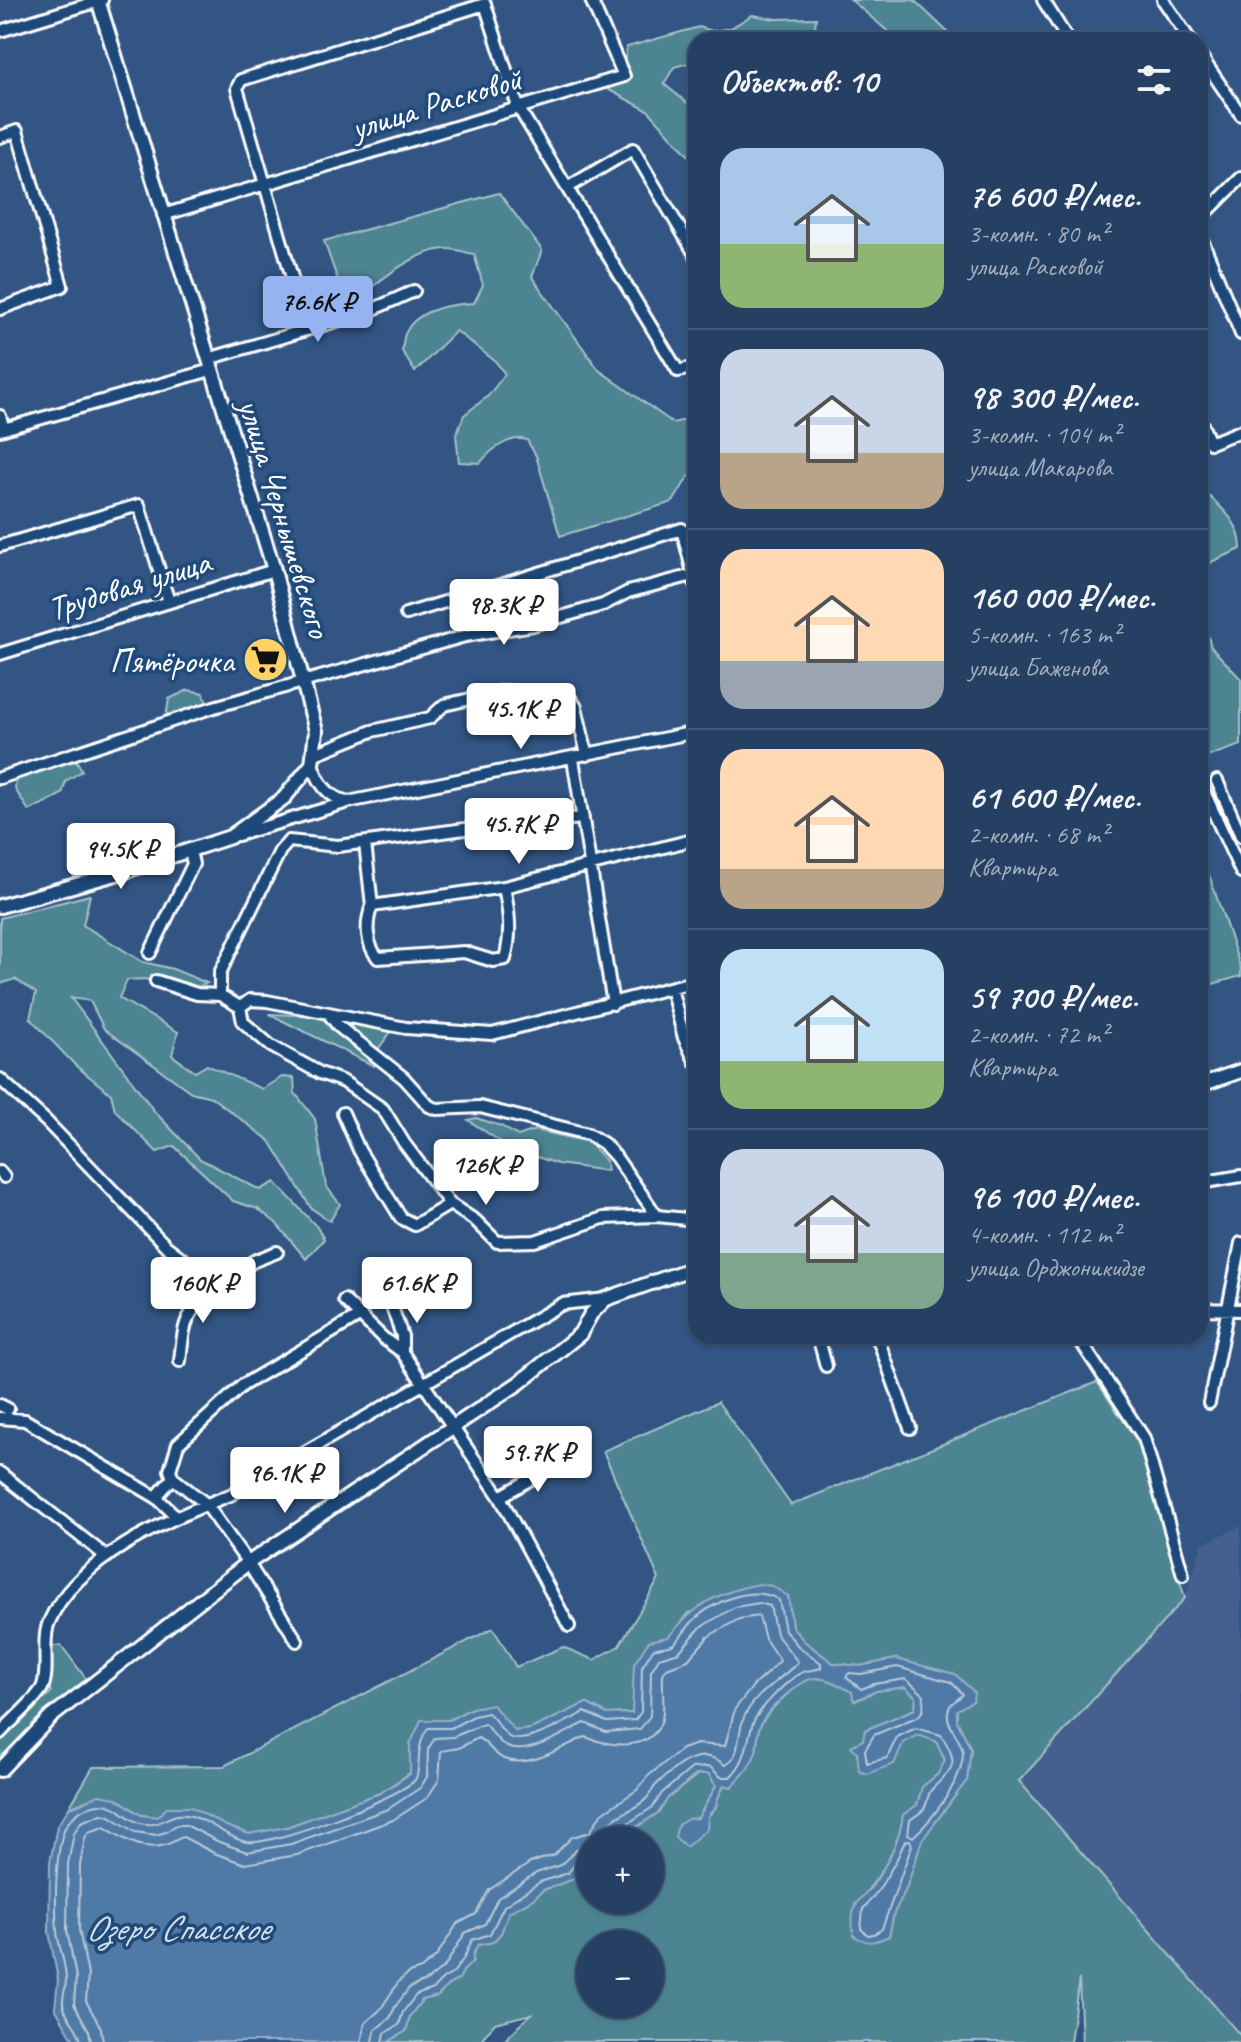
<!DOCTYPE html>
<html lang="ru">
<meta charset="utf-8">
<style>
body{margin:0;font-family:Caveat,sans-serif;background:#324b6c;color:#f1f3f6;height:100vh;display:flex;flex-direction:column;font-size:30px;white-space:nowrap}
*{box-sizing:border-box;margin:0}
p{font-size:26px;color:#a4afbe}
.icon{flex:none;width:44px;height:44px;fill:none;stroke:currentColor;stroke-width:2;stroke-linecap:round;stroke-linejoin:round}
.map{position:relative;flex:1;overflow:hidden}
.drawer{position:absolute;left:688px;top:32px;width:520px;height:1312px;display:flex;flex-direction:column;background:#264063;border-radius:24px;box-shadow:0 2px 6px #0004,0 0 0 2px #425978}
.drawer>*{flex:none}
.tools{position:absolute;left:576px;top:1826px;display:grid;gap:16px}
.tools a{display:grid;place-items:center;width:88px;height:88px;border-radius:50%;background:#264063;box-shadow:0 2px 6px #0004,0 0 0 2px #425978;font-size:40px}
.price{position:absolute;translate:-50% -68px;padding:0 18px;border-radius:8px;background:#fff;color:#222;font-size:26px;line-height:52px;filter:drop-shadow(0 2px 4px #0008)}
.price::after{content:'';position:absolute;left:50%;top:48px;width:24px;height:18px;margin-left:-12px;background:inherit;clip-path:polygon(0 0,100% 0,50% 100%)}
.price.on{background:#95b2f1;color:#111}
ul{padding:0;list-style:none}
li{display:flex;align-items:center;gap:24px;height:200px;padding:0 32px}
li+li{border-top:2px solid #425978}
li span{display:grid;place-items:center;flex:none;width:224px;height:160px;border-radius:24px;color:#555}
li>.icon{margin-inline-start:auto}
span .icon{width:96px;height:96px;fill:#fffc;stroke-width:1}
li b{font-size:34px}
h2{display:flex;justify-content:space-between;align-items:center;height:96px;padding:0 32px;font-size:34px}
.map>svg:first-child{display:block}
.built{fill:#45618e}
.green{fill:#4e8491;stroke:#a6c2c8;stroke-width:2;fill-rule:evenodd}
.water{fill:#507aa5;stroke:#96afc9;stroke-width:2}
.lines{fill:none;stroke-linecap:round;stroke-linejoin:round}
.shore{stroke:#b9cadb;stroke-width:2}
.stream{stroke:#96afc9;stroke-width:3}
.minor-casing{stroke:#fff;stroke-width:16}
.tertiary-casing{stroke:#fff;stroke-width:18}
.minor{stroke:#1f4a7a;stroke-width:10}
.tertiary{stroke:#1f4a7a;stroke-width:12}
.labels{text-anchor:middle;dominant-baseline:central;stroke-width:7;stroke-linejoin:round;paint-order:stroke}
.street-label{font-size:34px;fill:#fff;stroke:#1f4a7a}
.poi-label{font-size:34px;fill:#fff;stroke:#1f4a7a;text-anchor:end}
.water-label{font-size:36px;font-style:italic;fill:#d3dee8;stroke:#1f4a7a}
</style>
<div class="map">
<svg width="1241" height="2042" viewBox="0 0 1241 2042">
<rect width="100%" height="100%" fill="#325584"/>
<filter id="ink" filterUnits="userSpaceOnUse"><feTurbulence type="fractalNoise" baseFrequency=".0125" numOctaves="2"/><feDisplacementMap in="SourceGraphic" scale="16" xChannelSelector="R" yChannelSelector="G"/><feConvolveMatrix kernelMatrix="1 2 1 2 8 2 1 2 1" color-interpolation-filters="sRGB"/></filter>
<g filter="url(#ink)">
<path class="built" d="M1241,1526v510l-222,-256 166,-182 17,-54z"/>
<path class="green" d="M851,0h63l42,40h-58z
M752,15l24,4 40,-1 -1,10 -40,12h-79v21l-22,6 -10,17 32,26v54l-47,-53 -44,-23 23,-6 -4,-18 3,-17 72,-20 14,4 18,-3z
M499,193l43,57 -10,27 67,93 74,53 23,-6v58l-8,2 -15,25 -113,34 -24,-80 -9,-16c-18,-5 -36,10 -47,23l-21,-1 -3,-27 8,-20 24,-19 17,-22 -10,-13 -39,-30 -41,41 -13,-21c1,-5 1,-14 4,-19 11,-23 46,-28 68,-29l9,-18 -9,-31c-8,-1 -17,-5 -25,-5 -33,-1 -79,38 -101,60l-24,-68z
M1207,494c17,16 34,30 34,55l-30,13 -11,30v-97z
M1200,606l11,41 30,32v66l-32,11 -9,-21z
M188,690l15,3 5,11 -42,13 3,-18z
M77,761l5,10 -16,10 -4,13 -33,17 -14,-22 1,-10 41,-15z
M1200,848l41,121v7l-32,9 -6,14 -3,1z
M90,895l-7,30 60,37 30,7 34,14 -24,11 -38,-15 -18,1 -8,18 59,34 -6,23 23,17 12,-7 55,24 20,-12 12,1 1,15 20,26 11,67 14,18 -10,17 -19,-13 -41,-67 -59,-44 -20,-5 -87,-63 -14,-28 -19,-3 84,114 45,47 60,31 15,-8 42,45 7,12 -18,20 -30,-36 -18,-14 -25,-8 -59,-55 -17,6 -42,-42 -4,-16 -36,-29 -45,-47 6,-25 -21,-14 -15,5v-66z
M269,1014l55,2 11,13 3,-10 55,10 -14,19 -5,18z
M476,1118l25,8 17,10 17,-6 54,12 17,19 1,10 -49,-7 -48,-16 -42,-28z
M1097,1382l41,60 47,156 -166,183 222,255v6h-159l-3,-63 -9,63h-567l28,-28 -36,9 -16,19h-91l18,-11 4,-15 12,-16 16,-4 10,-11 11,-6 4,-8 10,-10v-7l5,-9 15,-3 8,-9 8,-21 24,-13 10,-9 31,-11 8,-13 8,-5v39h60v-60h-33l42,-28 9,-14 30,-24h11l7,12 -18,32 -20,7 30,-9 8,-9 1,-7 7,-15 7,2c11,-11 20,-21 25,-36 2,-8 1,-18 4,-25 7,-15 41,-49 57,-48 13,1 24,8 35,14l3,9 21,-10 29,-4 11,10 -1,12 -50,21 -1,10 -12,6 5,6 45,-9 16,-8 18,6 9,20 -7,13 -16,13 -5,18 -14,10c-4,35 -25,65 -48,90l34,31 5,-23 12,-24 16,-49 45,-60 4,-31 -14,-28v-12l16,-8 -50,-34 -27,-8 -36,7 -27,-3 -29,-22 -12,-15 -4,-30 -99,17 -56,73v27l-26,1 -21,-11 -55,26 -17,2 -42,-23 -23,12h-27l-12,25v28l-30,20 -93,34 -38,7 -23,-8 -85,-11 -25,-17 -47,10 24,-41 131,-1 269,-138 23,39 47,-20 31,13 25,-14 40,-67 -56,-128 115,-49 73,103zM590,1944h60v60h-60z
M61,1645l26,35 -36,30 -51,53v-21l51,-50 -4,-10 2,-35z"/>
<path class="water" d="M759,1584l13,2 16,10 4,30 12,15 29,22 27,3 36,-7 59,15 19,18 -1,9 -16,9v11l14,28 -4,31 -45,60 -16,49 -12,24 -5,23c-15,7 -21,8 -35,0 -2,-10 -3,-22 2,-31 4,-8 12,-13 17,-20 14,-21 27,-44 30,-70l14,-10 5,-18 16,-13 7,-14 -9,-19 -18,-6 -15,8 -9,21 -27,10 -8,-3 -2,-19 -6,-6 12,-6 2,-10 50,-21 1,-12 -11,-10 -29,4 -22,10 -2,-9c-11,-6 -22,-13 -35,-14 -16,-1 -51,33 -57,48 -3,7 -2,17 -4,25 -5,16 -14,25 -25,36l-7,-2 -7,15 -1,7 -8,9 -1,13 -21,18 -11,-10 3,-12 10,-6 10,-1 18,-32 -7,-12h-12l-29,24 -9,14 -42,28h-27v21l-8,5 -8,13 -31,11 -10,9 -24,13 -8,21 -8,9 -15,3 -5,9v7l-10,10 -4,8 -11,6 -10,11 -16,4 -12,16 -4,15 -18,11h-313l-20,-34 3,-28 -9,-48 1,-70 7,-36 12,-18 30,-13 17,3 25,17 16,2 11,-10h23l35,19 23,8 38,-7 93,-34 30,-19v-29l11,-25h28l23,-12 20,-4 23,27 16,-2 55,-26 21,11 25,-1 2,-49 15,-23 19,-4c29,-33 47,-44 91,-53z"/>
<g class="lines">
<path class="shore" d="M897,1667l54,15 12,12c-3,5 -10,7 -13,12 -9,17 12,31 13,47 0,27 -31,67 -50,84l-5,-3 2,-14c5,-4 12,-7 15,-13 3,-6 2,-12 7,-18 21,-21 29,-25 9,-54l-25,-7 -19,9 -10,21 -20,5 -2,-13 9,-15 45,-19 4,-6 1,-15 -18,-16 -32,5 -13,5 -15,-12 3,-4 12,1z
M910,1840l2,5 -30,84 -8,5 -6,1 -7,-6 2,-20 15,-18 18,-30 9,-20z
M81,2042c-1,-14 -16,-24 -18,-38 -1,-7 3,-16 3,-24 0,-16 -7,-32 -9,-48 -2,-27 -2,-77 7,-102 6,-14 24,-27 38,-26 16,0 24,15 38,19 21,6 26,-10 45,-8 21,2 40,22 61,27 24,5 152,-44 169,-62 7,-9 -1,-34 13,-52h23l23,-12 14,-3c8,6 13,18 21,24 16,10 61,-18 76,-25l22,10 28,-2 6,-8 1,-45 11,-18c6,-2 14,-2 19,-4 8,-5 14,-17 21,-24 20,-20 60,-37 86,-21l6,30 13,16 23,17v5c-5,2 -12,2 -18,4 -14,6 -47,39 -51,54 -6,20 -6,36 -22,51h-9l-11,-10 -18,1 -30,25 -9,14 -37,24 -3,9
M91,2042l-2,-11 -15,-27 2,-27 -9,-47 1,-66 6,-31 7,-11 21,-8 8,2 25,16 21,3 10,-3 10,-7h10l33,17 28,10 44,-8 97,-35 32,-21 7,-11 1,-28 7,-11 18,-1 31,-13c8,6 13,18 23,23 21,10 58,-15 78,-24l21,9 34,-3 10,-13 1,-45 8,-13 20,-6 22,-25 34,-20 24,-4 11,3 6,28 22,28c-17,18 -46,33 -55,58 -6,15 -2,37 -18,45 -25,-21 -49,1 -68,19 -5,5 -7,11 -11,15 -15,15 -42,16 -43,41
M103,2042l-2,-14 -15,-27 2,-26 -9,-46 1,-64 5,-27 4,-6 15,-5c19,11 38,25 61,18 7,-2 12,-6 18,-8l31,16 31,11 52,-9 96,-35 34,-22 12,-18 2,-29 18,-3 19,-10c10,5 15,16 26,21 27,10 57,-12 81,-22 24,9 68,16 77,-18 3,-14 0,-30 1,-45l4,-6 21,-8 21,-24 30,-17 20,-3 6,23 15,22 -27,25 -18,23 -10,37 -28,-2 -15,5 -34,27 -11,14 -36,24 -11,18 -18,5 -18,18 -24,8 -41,27 -13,24 -19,10 -21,33 -15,12 -12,4 -10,8 -19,29 -15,13 -4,19
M373,2042l2,-12 15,-12 5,-11 14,-19 19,-8 17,-14 20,-33 20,-9 13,-26 38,-25 25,-8 17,-17 12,-3
M383,2042l2,-9 14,-8 4,-13 13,-17 17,-6 10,-10 10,-6 11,-15 8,-18 18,-6 14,-28 36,-24 28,-9 10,-13 12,-5"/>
<path class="stream" d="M1223,1304l4,-16"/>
<defs>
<path id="minor" d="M1043,0l25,40
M1163,0l27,40
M0,31l102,-31
M1200,55l41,60
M0,137l17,-6 45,155 -62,23
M567,188l66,-39 63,107
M163,215l461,-139 -33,-76
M1200,219l41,-41
M1200,235l41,99
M300,305l-63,-217 4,-8 244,-76 33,103 160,264 18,-4
M208,359l159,-47 47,-21
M0,416l4,13
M1200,420l10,23 31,-12
M0,430l211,-60
M0,546l139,-41 30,97
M406,614l276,-85 14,56
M0,654l274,-84
M315,754l57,-23 58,-13 14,-13 61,-14 65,7 6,9 11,48
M573,759l40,245
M312,764c7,19 15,33 36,38
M0,778l214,-71 251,-71 68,-11 70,-20 25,-13 65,-17
M1217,781l24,55
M1200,783l41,89
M238,835l110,-33 348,-70
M289,841l-9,10 -60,122v22l20,12 3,15 28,24 49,27 24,9 39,27 21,34 46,61 26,17 21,21 38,-1 68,-23 54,-2 39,4
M289,841l49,5 142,-19 103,-9
M365,843l7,63 132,-19 192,-48
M372,906c-7,17 -6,39 6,52l86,-6 29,9 12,-2c7,-25 4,-48 -1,-72
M150,953l43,-89 -3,-13
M156,981l41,13 23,1
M671,988l13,50 12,25
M240,1007l10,-7 17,1 139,27 86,6 204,-53
M328,1013l10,13 66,52 25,28 8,3 43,-2 108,27 15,9 12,13 42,60
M0,1079l46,42 120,125 51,39 37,-24 23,-9
M343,1113l16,37 42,68 14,7 35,-21
M0,1172l4,5
M1200,1183l41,-7
M344,1300l39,38 19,14 98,145 69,129
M392,1307l10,29v16
M1200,1309l41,1
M818,1336l8,30
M877,1336l33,92
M1077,1336l67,102 39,137
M180,1361c5,-46 5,-44 37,-76
M1209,1403l32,-160
M0,1405l8,4
M0,1418l25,2 131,77 21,20
M0,1473l107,84
M173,1478l33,26 42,59 49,78
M156,1497l17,-19 -3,-8 8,-26 65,-59 118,-70
M500,1497l60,-35
M0,1733c11,-12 34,-31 42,-45 8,-16 -1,-48 7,-66 27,-64 120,-103 181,-127l332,-191 44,-5"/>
<path id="tertiary" d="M0,906l123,-34 107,-35 54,-39 28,-34 4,-33 -42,-161 -176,-570
M1200,1085l41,-14
M0,1770l51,-53 197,-154 271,-180 61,-49 11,-20 15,-15 90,-32"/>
</defs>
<use href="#minor" class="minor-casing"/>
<use href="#tertiary" class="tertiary-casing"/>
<use href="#minor" class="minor"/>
<use href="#tertiary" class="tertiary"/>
</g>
</g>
<defs>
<symbol id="supermarket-disc" viewBox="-11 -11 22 22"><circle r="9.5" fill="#ffd166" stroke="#1f4a7a"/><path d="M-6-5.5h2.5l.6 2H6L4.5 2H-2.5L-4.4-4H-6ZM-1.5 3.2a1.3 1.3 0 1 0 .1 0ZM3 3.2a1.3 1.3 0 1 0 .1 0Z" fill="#111"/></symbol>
</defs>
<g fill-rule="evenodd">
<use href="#supermarket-disc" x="240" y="634" width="51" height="51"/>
</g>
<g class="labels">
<g class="street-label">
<text transform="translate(436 103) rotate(-17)">улица Расковой</text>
<text transform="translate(285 518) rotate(73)">улица Чернышевского</text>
<text transform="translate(129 585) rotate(-17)">Трудовая улица</text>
</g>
<g class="poi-label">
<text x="234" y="660">Пятёрочка</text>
</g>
<g class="water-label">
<text x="177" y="1928">Озеро Спасское</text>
</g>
</g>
</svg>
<div class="tools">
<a>+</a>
<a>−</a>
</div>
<b class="price on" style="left:318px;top:344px">76.6K ₽</b>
<b class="price" style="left:504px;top:647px">98.3K ₽</b>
<b class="price" style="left:521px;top:751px">45.1K ₽</b>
<b class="price" style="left:519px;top:866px">45.7K ₽</b>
<b class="price" style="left:121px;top:891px">94.5K ₽</b>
<b class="price" style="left:486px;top:1207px">126K ₽</b>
<b class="price" style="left:203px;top:1325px">160K ₽</b>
<b class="price" style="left:417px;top:1325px">61.6K ₽</b>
<b class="price" style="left:538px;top:1494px">59.7K ₽</b>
<b class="price" style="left:285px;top:1515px">96.1K ₽</b>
<section class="drawer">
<h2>Объектов: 10<svg class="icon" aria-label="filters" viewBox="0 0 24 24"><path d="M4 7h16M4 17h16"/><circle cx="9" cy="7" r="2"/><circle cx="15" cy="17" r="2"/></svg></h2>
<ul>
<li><span style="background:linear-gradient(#a9c7e8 60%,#8fb573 0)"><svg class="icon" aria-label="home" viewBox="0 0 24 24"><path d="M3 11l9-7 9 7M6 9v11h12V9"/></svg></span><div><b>76 600 ₽/мес.</b><p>3-комн. · 80 m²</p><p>улица Расковой</p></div></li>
<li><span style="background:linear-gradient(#c9d6e8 65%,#b9a48a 0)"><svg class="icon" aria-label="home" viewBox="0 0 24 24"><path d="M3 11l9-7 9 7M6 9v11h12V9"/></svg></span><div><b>98 300 ₽/мес.</b><p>3-комн. · 104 m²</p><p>улица Макарова</p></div></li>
<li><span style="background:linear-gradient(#ffd9b3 70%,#9aa5b1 0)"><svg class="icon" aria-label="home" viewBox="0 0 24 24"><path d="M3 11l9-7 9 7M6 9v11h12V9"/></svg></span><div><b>160 000 ₽/мес.</b><p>5-комн. · 163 m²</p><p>улица Баженова</p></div></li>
<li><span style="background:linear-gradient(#ffd9b3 75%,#b9a48a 0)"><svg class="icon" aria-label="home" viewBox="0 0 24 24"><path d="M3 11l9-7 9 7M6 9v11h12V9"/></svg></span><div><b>61 600 ₽/мес.</b><p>2-комн. · 68 m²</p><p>Квартира</p></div></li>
<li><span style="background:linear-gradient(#bfe0f5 70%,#8fb573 0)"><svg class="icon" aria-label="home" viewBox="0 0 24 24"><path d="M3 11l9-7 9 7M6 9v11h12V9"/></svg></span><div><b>59 700 ₽/мес.</b><p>2-комн. · 72 m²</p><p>Квартира</p></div></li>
<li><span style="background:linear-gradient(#c9d6e8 65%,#7fa58c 0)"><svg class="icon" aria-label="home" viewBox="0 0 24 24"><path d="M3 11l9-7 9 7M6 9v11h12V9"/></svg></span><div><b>96 100 ₽/мес.</b><p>4-комн. · 112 m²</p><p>улица Орджоникидзе</p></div></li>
</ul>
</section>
</div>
